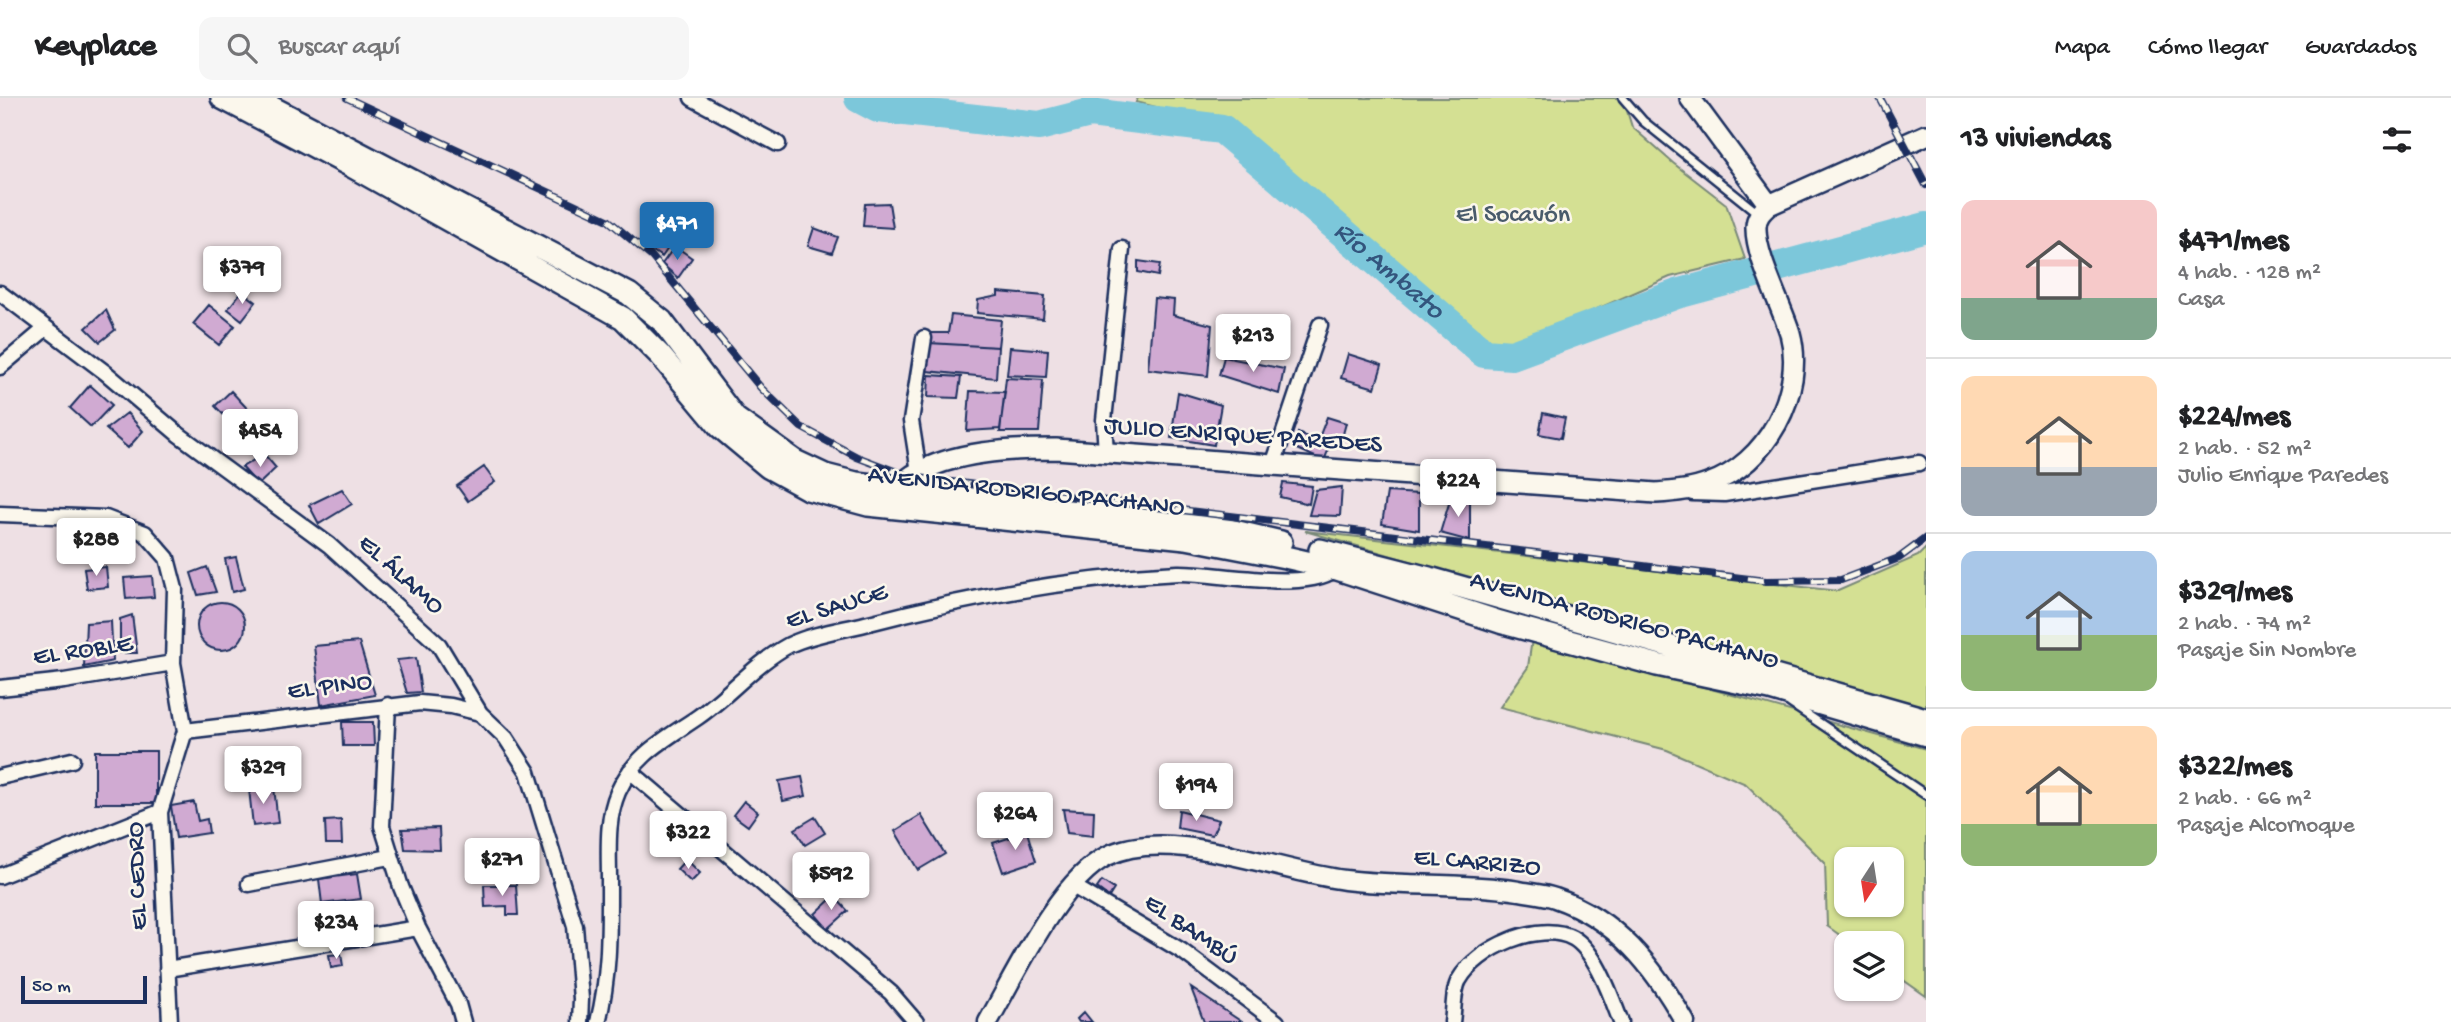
<!DOCTYPE html>
<html lang="es">
<meta charset="utf-8">
<style>
body{margin:0;font-family:"Gochi Hand",sans-serif;background:#f6f6f6;color:#202124;height:100vh;display:flex;flex-direction:column;font-size:26px;white-space:nowrap}
*{box-sizing:border-box;margin:0}
p{font-size:23px;color:#757577}
.icon{flex:none;width:38px;height:38px;fill:none;stroke:currentColor;stroke-width:2;stroke-linecap:round;stroke-linejoin:round}
.map{position:relative;flex:1;overflow:hidden}
.sheet{display:flex;flex-direction:column;background:#fff;width:525px}
.sheet>*{flex:none}
.needle{width:46px;rotate:192deg}
.controls{position:absolute;left:1834px;top:749px;display:grid;gap:14px}
.controls a{display:grid;place-items:center;width:70px;height:70px;border-radius:14px;background:#fff;box-shadow:0 2px 5px #0004;font-size:35px}
.scale{position:absolute;left:21px;bottom:18px;width:126px;box-sizing:border-box;padding-left:7px;border:4px solid #1b2f5e;border-top:0;font-size:19px;line-height:24px;white-space:nowrap;color:#1b2f5e;-webkit-text-stroke:5px #fbf7ec;paint-order:stroke}
.price{position:absolute;translate:-50% -60px;padding:0 16px;border-radius:7px;background:#fff;color:#222;font-size:23px;line-height:46px;filter:drop-shadow(0 2px 4px #0008)}
.price::after{content:'';position:absolute;left:50%;top:42px;width:21px;height:16px;margin-left:-10px;background:inherit;clip-path:polygon(0 0,100% 0,50% 100%)}
.price.on{background:#1f6fb2;color:#fff}
ul{padding:0;list-style:none}
li{display:flex;align-items:center;gap:21px;height:175px;padding:0 35px}
li+li{border-top:2px solid #e0e0e0}
li span{display:grid;place-items:center;flex:none;width:196px;height:140px;border-radius:14px;color:#555}
li>.icon{margin-inline-start:auto}
span .icon{width:84px;height:84px;fill:#fffc;stroke-width:1}
li b{font-size:30px}
h2{display:flex;justify-content:space-between;align-items:center;height:84px;padding:0 35px;font-size:30px}
header{display:flex;align-items:center;gap:42px;box-sizing:border-box;height:98px;padding:0 35px;background:#fff;border-bottom:2px solid #e0e0e0}
header strong{font-size:33px}
nav{display:flex;gap:38px;margin-inline-start:auto;font-size:24px}
.search{width:490px;height:63px;background:#f6f6f6;display:flex;align-items:center;gap:18px;box-sizing:border-box;padding:0 24px;border-radius:14px;color:#757577;font-size:26px}
main{display:flex;flex:1;min-height:0}
.map>svg:first-child{display:block}
.green{fill:#d4e093;stroke:#788878;stroke-width:2;fill-rule:evenodd}
.lines{fill:none;stroke-linecap:round;stroke-linejoin:round}
.river{stroke:#7bc7da;stroke-width:30}
.building{fill:#d0aad2;stroke:#1b2f5e;stroke-width:2}
.service-casing{stroke:#1b2f5e;stroke-width:12}
.minor-casing{stroke:#1b2f5e;stroke-width:19}
.tertiary-casing{stroke:#1b2f5e;stroke-width:23}
.secondary-casing{stroke:#1b2f5e;stroke-width:24}
.primary-casing{stroke:#1b2f5e;stroke-width:26}
.service{stroke:#fbf7ec;stroke-width:7}
.minor{stroke:#fbf7ec;stroke-width:14}
.tertiary{stroke:#fbf7ec;stroke-width:18}
.secondary{stroke:#fbf7ec;stroke-width:19}
.primary{stroke:#fbf7ec;stroke-width:21}
.rail-casing{stroke:#1b2f5e;stroke-width:8}
.rail{stroke:#fbf7ec;stroke-width:5;stroke-dasharray:16;stroke-linecap:butt}
.labels{text-anchor:middle;dominant-baseline:central;stroke-width:5;stroke-linejoin:round;paint-order:stroke}
.park-label{font-size:26px;fill:#495b6b;stroke:#fbf7ec}
.street-label{font-size:26px;fill:#1b2f5e;stroke:#fbf7ec}
.water-label{font-size:28px;font-style:italic;fill:#33557d;stroke:#fbf7ec}
</style>
<header>
<strong>Keyplace</strong>
<div class="search"><svg class="icon" aria-label="search" viewBox="0 0 24 24"><circle cx="10" cy="10" r="6"/><path d="M15 15l6 6"/></svg>Buscar aquí</div>
<nav><a>Mapa</a><a>Cómo llegar</a><a>Guardados</a></nav>
</header>
<main>
<div class="map">
<svg width="1926" height="924" viewBox="0 0 1926 924">
<rect width="100%" height="100%" fill="#eee0e4"/>
<filter id="ink" filterUnits="userSpaceOnUse"><feTurbulence type="fractalNoise" baseFrequency=".0143" numOctaves="2"/><feDisplacementMap in="SourceGraphic" scale="14" xChannelSelector="R" yChannelSelector="G"/><feConvolveMatrix kernelMatrix="1 2 1 2 8 2 1 2 1" color-interpolation-filters="sRGB"/></filter>
<g filter="url(#ink)">
<path class="green" d="M1138,0h485l9,29 41,36 53,41 19,55 -75,18 -158,69 -25,-3 -31,-20 -232,-199 -88,-22z
M1305,433l533,60 80,-35 8,-8v161z
M1532,541l394,110v247l-34,-24v-29h-41l-24,-17 -2,-63 -79,-79 -79,-34 -167,-43 28,-40zM1846,761h46v46h-46z"/>
<g class="lines">
<path class="river" id="s1" d="M859,0l19,10 161,18 51,-13 132,16 262,224 28,2 165,-61 249,-67"/>
</g>
<path class="building" d="M889,105l4,25 -30,-2 2,-22z
M655,130l18,13 -11,16 -17,-11z
M814,130l24,9 -6,16 -24,-7z
M675,148l17,12 -14,20 -16,-14z
M1138,163l22,3 -2,12 -20,-4z
M242,193l14,11 -14,18 -14,-11z
M998,194l47,4 -2,23 -66,-6 1,-13 20,-4z
M1154,200l20,2 -1,15 39,10 -4,51 -60,-7z
M209,207l26,21 -16,19 -26,-21z
M106,212l9,20 -15,12 -14,-14z
M951,217l50,5 -3,27 -69,-4v-10h19z
M929,245l69,4 -2,31 -69,-7z
M1010,249l38,3 -2,27 -39,-2z
M1348,256l34,11 -7,23 -34,-10z
M1224,259l60,12 -5,25 -60,-19z
M929,277l32,2 -3,21 -30,-1z
M1006,280l37,2 -4,52h-39z
M90,287l22,20 -21,22 -21,-19z
M231,293l25,27 -16,14 -25,-26z
M970,293l35,1 -5,37 -33,2z
M1178,294l43,13 -7,40 -43,-7z
M127,315l16,18 -15,17 -22,-19z
M1543,315l22,5 -4,20 -22,-4z
M1327,319l19,6 -6,22 -22,-5z
M1298,335l31,15 -5,13 -29,-13z
M264,356l12,14 -18,17 -16,-18z
M484,369l11,15 -27,19 -11,-15z
M1283,385l29,3 -3,18 -29,-7z
M1342,389l-2,29 -31,-1 7,-25z
M342,391l10,15 -33,20 -10,-19z
M1387,394l32,2v36l-37,-6z
M1451,399l19,2v42l-30,-8z
M236,459l8,32 -12,3 -7,-33z
M106,469l2,20 -21,2 -3,-20z
M207,469l9,25 -18,3 -7,-22z
M152,478l2,21 -28,2 -2,-21z
M197 528a24 24 0 1 1 48 0a24 24 0 1 1-48 0Z
M132,517l5,38h-17v-34z
M111,523l2,40 -29,6 2,-44z
M359,544l16,53 -54,10 -7,-59z
M416,560l5,34 -14,1 -10,-33z
M342,624h31l1,24h-31z
M95,653h61v52h-61z
M802,679l4,19 -23,5 -4,-20z
M274,689l4,36 -25,3 -4,-37z
M744,703l14,11 -10,14 -15,-11z
M194,704l4,19 9,-2 2,14 -33,5 -5,-32z
M1063,711l31,2 -1,25 -26,-3z
M1179,712l40,10 -7,15 -35,-7z
M921,717l24,39 -27,16 -23,-39z
M815,719l10,16 -20,12 -10,-16z
M341,722l1,24h-16l-1,-23z
M439,730l1,22 -35,-1 -3,-20z
M1027,734l9,29 -33,11 -10,-29z
M686,761l14,14 -9,9 -14,-13z
M357,776l4,25 -39,5 -3,-25z
M1102,783l12,8 -5,8 -12,-9z
M484,787h32l2,30h-11v-9l-22,1z
M834,798l14,15 -20,18 -13,-15z
M341,856l2,12 -12,2 -2,-13z
M1191,890l51,34h-38z
M1084,914l8,10h-13l-2,-3z"/>
<g class="lines">
<defs>
<path id="service" d="M1623,0l20,23 116,93
M1790,605l136,92"/>
<path id="minor" d="M692,0l86,46
M0,195l106,80 72,61 151,111 110,100 41,68 26,25 22,34 47,154 6,73 -1,23
M0,269l45,-38
M1106,356l-2,-34 18,-171
M1273,367l47,-140
M919,374l-8,-51 13,-83
M1692,395l32,1 195,-31
M0,416l106,4 39,15 22,25 8,31 -2,74 12,68 -25,81 10,210
M0,590l64,-7 109,-18
M388,607l-6,121 19,61 17,41 40,76 5,18
M185,633l235,-28 31,3 29,7
M630,673l261,222 25,29
M0,679l72,-17
M0,778l160,-64
M249,786l141,-27
M1073,788l109,65 95,71
M167,871l251,-41
M598,924c12,-47 11,-94 11,-142 0,-30 -3,-60 9,-88 17,-38 48,-53 80,-75 32,-22 56,-53 91,-72 23,-11 52,-15 76,-21 102,-27 208,-46 313,-51 39,-1 132,21 160,-6
M1452,924c2,-12 1,-32 7,-42 18,-32 80,-60 114,-42 23,13 39,61 48,84"/>
<path id="tertiary" d="M988,924c27,-47 71,-142 119,-166 62,-31 171,16 238,24 58,7 116,2 174,11 11,2 25,3 36,7 62,21 99,69 130,124"/>
<path id="secondary" d="M1690,0l79,107
M897,399l-1,-9c7,-4 11,-9 17,-13 42,-24 96,-26 143,-26l600,44c17,-1 36,-3 52,-9 58,-19 98,-92 82,-151 -9,-29 -35,-78 -34,-106 0,-10 6,-16 13,-22l157,-70"/>
<path id="primary" d="M222,0l131,69 270,151 37,37 60,72 48,40 40,22 60,16 318,33 99,19 52,12 163,53 157,43 113,24 156,46
M254,0l375,196 33,27 73,97 60,43 30,14 31,8 352,42 73,17
M1320,452l113,29 493,140"/>
</defs>
<use href="#service" class="service-casing"/>
<use href="#minor" class="minor-casing"/>
<use href="#tertiary" class="tertiary-casing"/>
<use href="#secondary" class="secondary-casing"/>
<use href="#primary" class="primary-casing"/>
<use href="#service" class="service"/>
<use href="#minor" class="minor"/>
<use href="#tertiary" class="tertiary"/>
<use href="#secondary" class="secondary"/>
<use href="#primary" class="primary"/>
<defs>
<path id="rail" d="M347,0l261,122 44,37 109,131 40,39 56,30 53,20 856,104 75,-1 58,-22 27,-20
M1880,0l46,87"/>
</defs>
<use href="#rail" class="rail-casing"/>
<use href="#rail" class="rail"/>
</g>
</g>
<g class="labels">
<g class="park-label">
<text x="1513" y="118">El Socavón</text>
</g>
<g class="street-label">
<text transform="translate(1243 339) rotate(4)">JULIO ENRIQUE PAREDES</text>
<text transform="translate(1026 395) rotate(6)">AVENIDA RODRIGO PACHANO</text>
<text transform="translate(400 478) rotate(42)">EL ÁLAMO</text>
<text transform="translate(837 510) rotate(-17)">EL SAUCE</text>
<text transform="translate(1624 524) rotate(15)">AVENIDA RODRIGO PACHANO</text>
<text transform="translate(83 554) rotate(-8)">EL ROBLE</text>
<text transform="translate(330 590) rotate(-7)">EL PINO</text>
<text transform="translate(1477 766) rotate(5)">EL CARRIZO</text>
<text transform="translate(139 778) rotate(-92)">EL CEDRO</text>
<text transform="translate(1190 833) rotate(34)">EL BAMBÚ</text>
</g>
<g class="water-label">
<text stroke="none"><textPath href="#s1" startOffset="588">Río Ambato</textPath></text>
</g>
</g>
</svg>
<div class="controls">
<a><svg class="needle" viewBox="-14 -14 28 28"><path d="M0-13l5 13h-10z" fill="#e53935"/><path d="M0 13l5-13h-10z" fill="#757577"/></svg></a>
<a><svg class="icon" aria-label="layers" viewBox="0 0 24 24"><path d="M12 4l9 5-9 5-9-5zM3 14l9 5 9-5"/></svg></a>
</div>
<div class="scale">50 m</div>
<b class="price on" style="left:677px;top:164px">$471</b>
<b class="price" style="left:242px;top:208px">$379</b>
<b class="price" style="left:1253px;top:276px">$213</b>
<b class="price" style="left:260px;top:371px">$454</b>
<b class="price" style="left:1458px;top:421px">$224</b>
<b class="price" style="left:96px;top:480px">$288</b>
<b class="price" style="left:263px;top:708px">$329</b>
<b class="price" style="left:1196px;top:725px">$194</b>
<b class="price" style="left:1015px;top:754px">$264</b>
<b class="price" style="left:688px;top:773px">$322</b>
<b class="price" style="left:502px;top:800px">$271</b>
<b class="price" style="left:831px;top:814px">$592</b>
<b class="price" style="left:336px;top:863px">$234</b>
</div>
<section class="sheet">
<h2>13 viviendas<svg class="icon" aria-label="filters" viewBox="0 0 24 24"><path d="M4 7h16M4 17h16"/><circle cx="9" cy="7" r="2"/><circle cx="15" cy="17" r="2"/></svg></h2>
<ul>
<li><span style="background:linear-gradient(#f6c9c9 70%,#7fa58c 0)"><svg class="icon" aria-label="home" viewBox="0 0 24 24"><path d="M3 11l9-7 9 7M6 9v11h12V9"/></svg></span><div><b>$471/mes</b><p>4 hab. · 128 m²</p><p>Casa</p></div></li>
<li><span style="background:linear-gradient(#ffd9b3 65%,#9aa5b1 0)"><svg class="icon" aria-label="home" viewBox="0 0 24 24"><path d="M3 11l9-7 9 7M6 9v11h12V9"/></svg></span><div><b>$224/mes</b><p>2 hab. · 52 m²</p><p>Julio Enrique Paredes</p></div></li>
<li><span style="background:linear-gradient(#a9c7e8 60%,#8fb573 0)"><svg class="icon" aria-label="home" viewBox="0 0 24 24"><path d="M3 11l9-7 9 7M6 9v11h12V9"/></svg></span><div><b>$329/mes</b><p>2 hab. · 74 m²</p><p>Pasaje Sin Nombre</p></div></li>
<li><span style="background:linear-gradient(#ffd9b3 70%,#8fb573 0)"><svg class="icon" aria-label="home" viewBox="0 0 24 24"><path d="M3 11l9-7 9 7M6 9v11h12V9"/></svg></span><div><b>$322/mes</b><p>2 hab. · 66 m²</p><p>Pasaje Alcornoque</p></div></li>
</ul>
</section>
</main>
